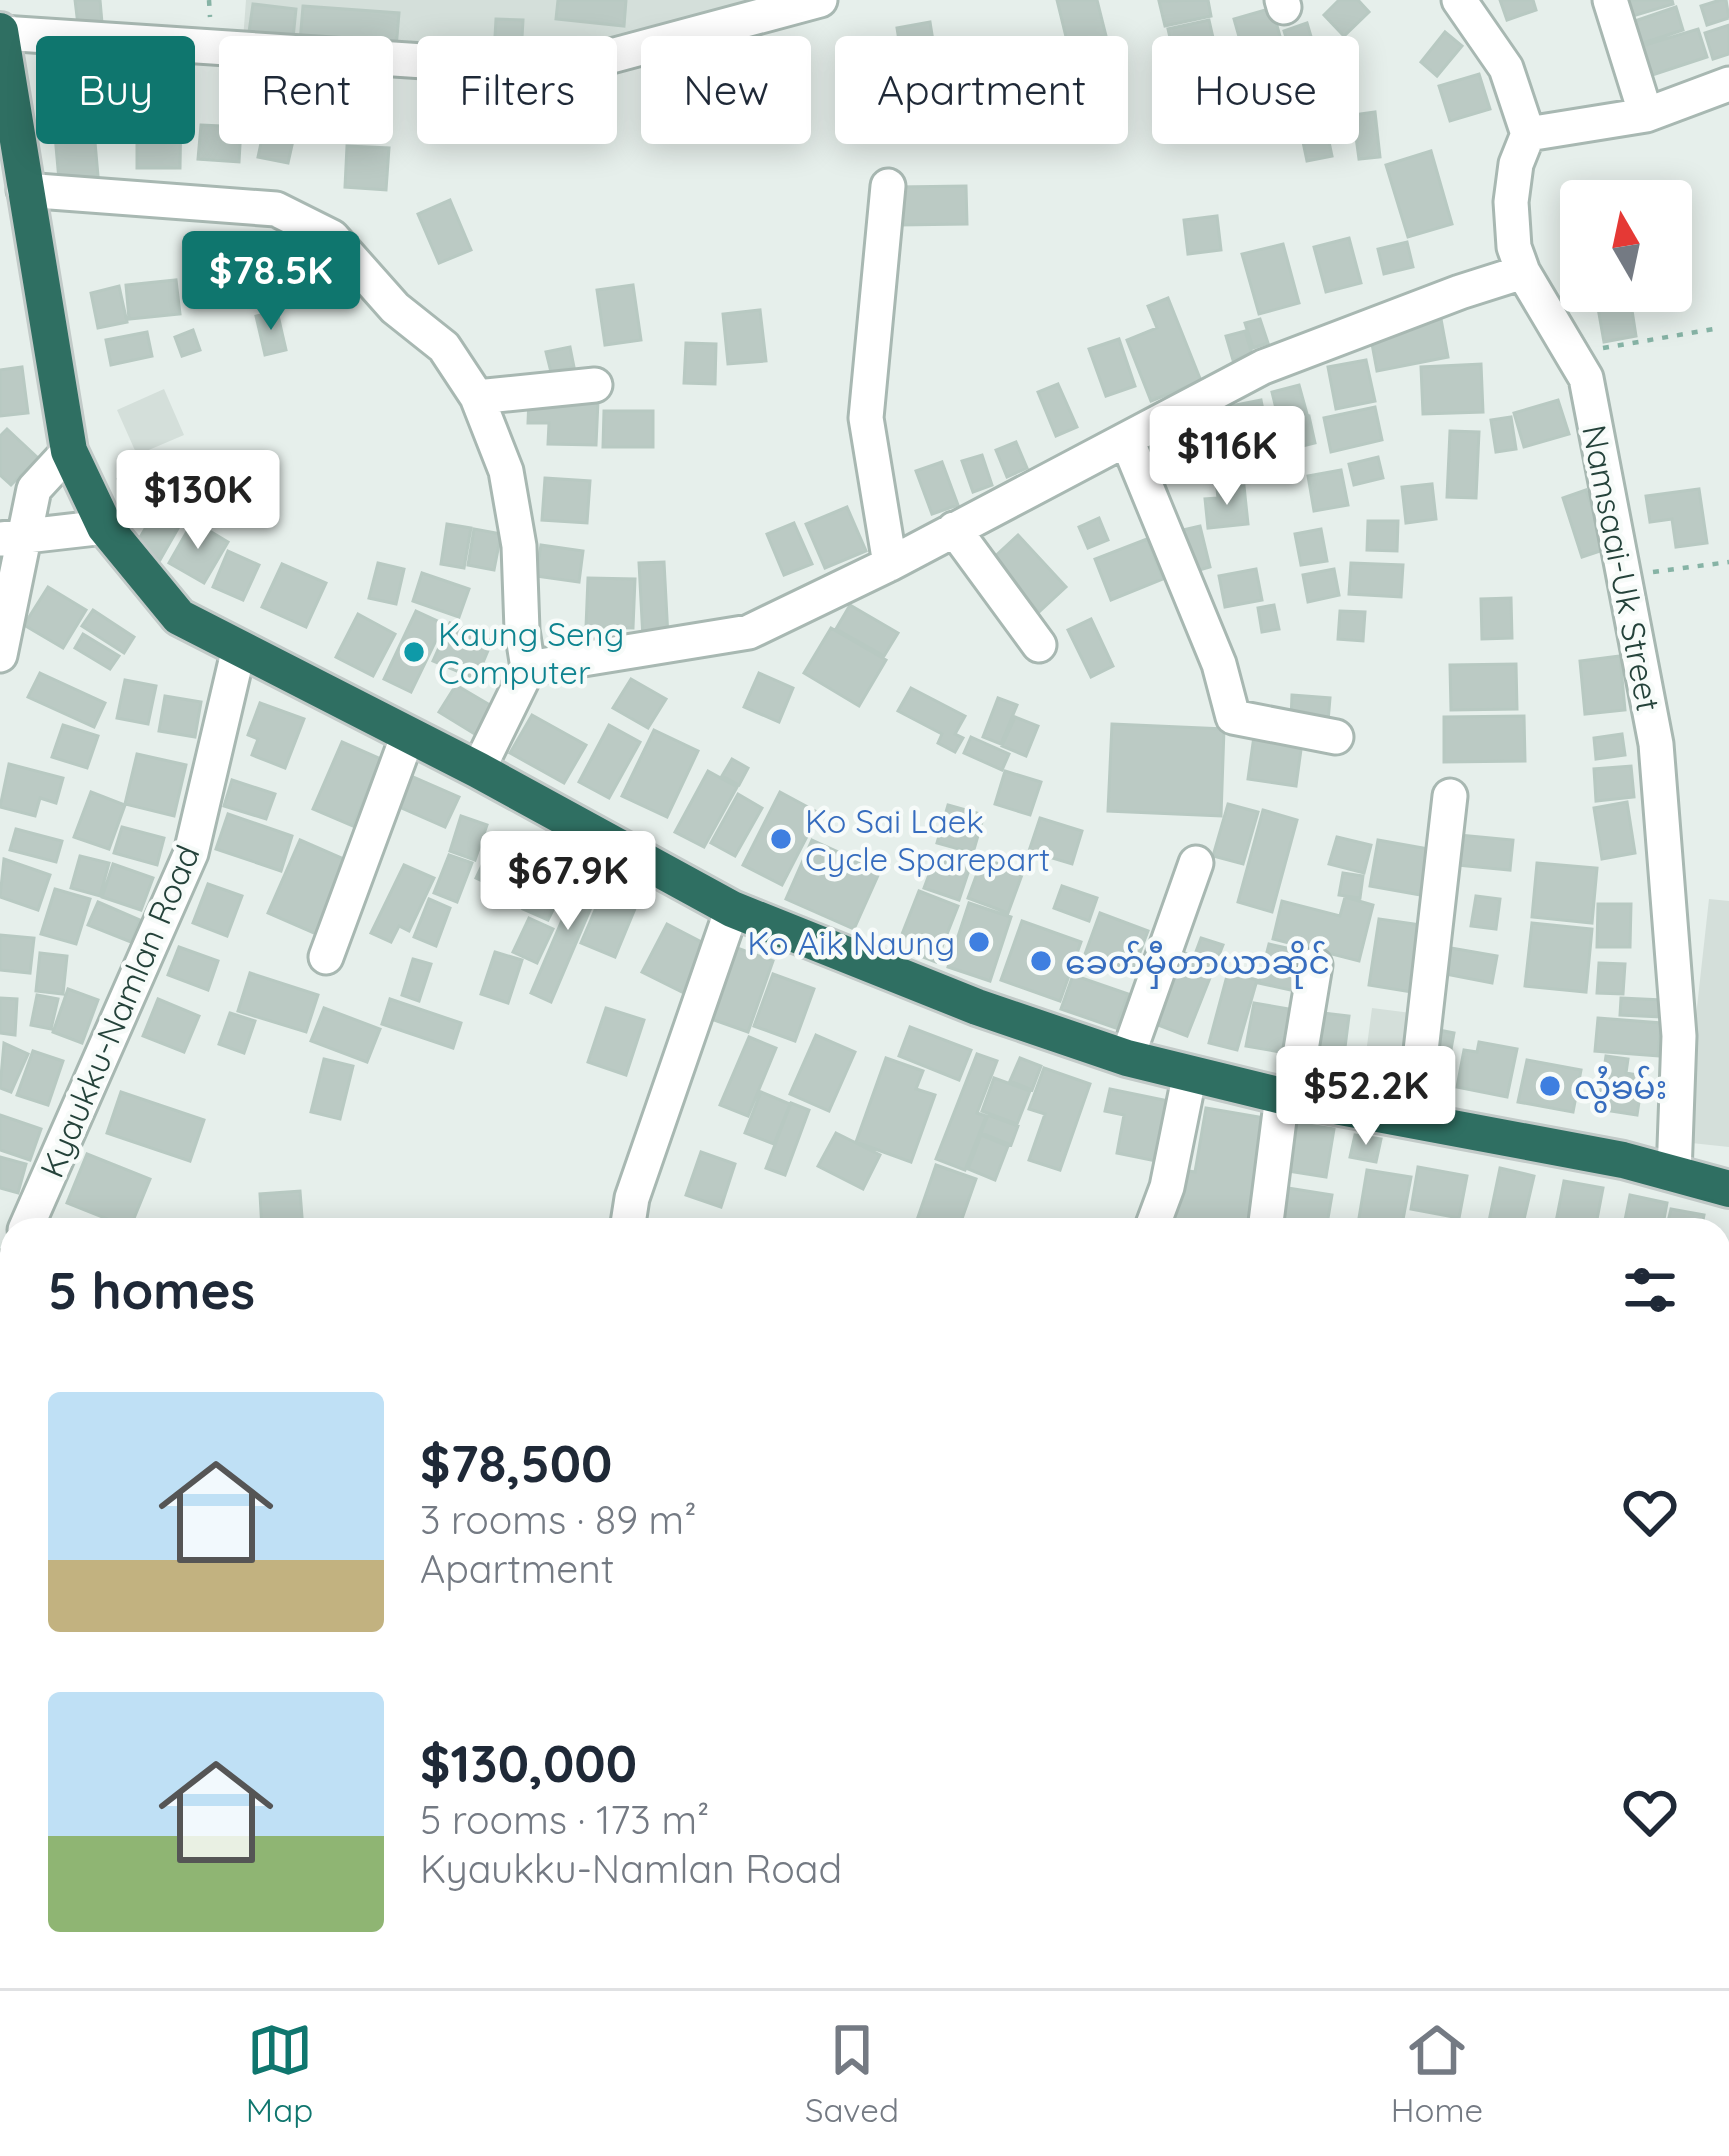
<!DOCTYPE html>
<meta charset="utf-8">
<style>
body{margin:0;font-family:Quicksand,"Noto Sans Myanmar",sans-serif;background:#f6f6f7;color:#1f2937;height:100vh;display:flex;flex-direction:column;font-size:45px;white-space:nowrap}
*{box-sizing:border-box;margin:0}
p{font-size:39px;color:#747a83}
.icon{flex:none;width:66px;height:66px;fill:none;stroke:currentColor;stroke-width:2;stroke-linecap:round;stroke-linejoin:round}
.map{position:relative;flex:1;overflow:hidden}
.panel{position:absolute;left:0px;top:1218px;width:1731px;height:771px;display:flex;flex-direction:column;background:#fff;border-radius:36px 36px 0 0;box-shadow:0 6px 30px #0003}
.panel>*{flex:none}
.guide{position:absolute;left:36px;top:36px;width:1659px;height:108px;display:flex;gap:24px}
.needle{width:78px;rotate:351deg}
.buttons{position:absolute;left:1560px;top:180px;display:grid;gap:24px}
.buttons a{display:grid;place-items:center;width:132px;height:132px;border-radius:12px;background:#fff;box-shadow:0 6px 30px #0003;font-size:60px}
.price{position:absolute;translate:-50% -102px;padding:0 27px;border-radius:12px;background:#fff;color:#222;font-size:39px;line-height:78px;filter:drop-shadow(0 3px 6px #0008)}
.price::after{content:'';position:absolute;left:50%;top:72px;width:36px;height:27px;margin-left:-18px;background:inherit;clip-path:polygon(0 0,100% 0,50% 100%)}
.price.selected{background:#0f766e;color:#fff}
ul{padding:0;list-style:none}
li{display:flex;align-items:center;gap:36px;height:300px;padding:0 48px}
li span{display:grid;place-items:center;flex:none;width:336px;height:240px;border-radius:12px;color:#555}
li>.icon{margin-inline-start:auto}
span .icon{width:144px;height:144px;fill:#fffc;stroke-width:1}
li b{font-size:51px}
h2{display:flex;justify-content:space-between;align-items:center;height:144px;padding:0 48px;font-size:51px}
.pill{padding:0 42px;border-radius:12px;background:#fff;box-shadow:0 6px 30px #0003;font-size:42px;line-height:108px}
.pill.selected{background:#0f766e;color:#fff}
.tab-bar{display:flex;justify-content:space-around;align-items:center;height:168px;border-top:3px solid #e0e1e3;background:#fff;font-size:33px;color:#747a83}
.tab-bar a{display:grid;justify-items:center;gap:6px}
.tab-bar .selected{color:#0f766e}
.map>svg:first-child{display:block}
.built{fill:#d4dfda}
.building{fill:#bbcac4;stroke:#b8c9c2;stroke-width:3}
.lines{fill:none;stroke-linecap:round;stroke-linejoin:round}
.minor-casing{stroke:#a8b8b2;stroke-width:39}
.highway-casing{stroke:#c2cac8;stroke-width:42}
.path{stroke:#86b3a5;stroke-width:4.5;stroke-dasharray:6 9;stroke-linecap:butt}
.minor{stroke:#fff;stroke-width:33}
.highway{stroke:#2f6f62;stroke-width:36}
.culture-dot{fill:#0f9aa8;stroke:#f7fbf9;stroke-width:4.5}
.shop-dot{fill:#3f7fe0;stroke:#f7fbf9;stroke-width:4.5}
.labels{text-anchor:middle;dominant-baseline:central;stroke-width:9;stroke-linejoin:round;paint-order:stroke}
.street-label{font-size:33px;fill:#24423a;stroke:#f7fbf9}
.culture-label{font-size:33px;fill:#0d838f;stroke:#f7fbf9;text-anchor:start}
.shop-label{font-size:33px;fill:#366cbe;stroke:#f7fbf9;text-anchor:start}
</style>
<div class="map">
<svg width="1729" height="1988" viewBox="0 0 1729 1988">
<rect width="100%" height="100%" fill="#e6efeb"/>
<path class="built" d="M246,0h532l-252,58 -283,-18z
M164,389l20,46 -47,20 -20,-45z
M1709,899l20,2v246l-47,-5z
M1372,1008l47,6 -9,68 -47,-6z"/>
<path class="building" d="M75,0h25l2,23 -24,2z
M558,0h68l-2,26 -68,-7z
M1057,0h40l9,36 -38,9z
M1208,0l3,16 -46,10 -6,-25z
M1339,0h19l11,12 -25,24 -20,-21z
M1500,0h33l3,10 -29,10z
M1628,0h44l1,4 -40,12z
M1720,0h6l3,18 -22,7 -6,-19z
M253,4l43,5 -3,29 -44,-6z
M303,6l96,7 -3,36 -96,-7z
M1676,7l7,23 -43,14 -8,-22z
M1272,8l15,53 -38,11 -15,-53z
M496,19l27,1 -2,35 -27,-1z
M1209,20l5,22 -41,9 -5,-22z
M930,22l10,63 -33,6 -10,-63z
M1307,23l8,27 -23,7 -8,-26z
M1729,25v29l-16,5 -8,-26z
M1698,29l9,28 -55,18 -10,-29z
M1445,32l17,14 -25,30 -16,-14z
M1338,39l14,18 -21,15 -14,-17z
M41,45h42l-1,51h-41z
M89,49h20v33l-20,1z
M971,61l5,34 -26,4 -5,-33z
M1063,61l5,27 -30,5 -5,-27z
M290,67l36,4 -4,38 -36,-4z
M253,69l26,1 -2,35 -27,-1z
M1479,74l11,35 -40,12 -11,-35z
M1303,80l4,33 -51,7 -5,-33z
M112,88v35l-24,1v-35z
M137,109l44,1 -1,58h-43z
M1375,112l5,45 -21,2 -6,-44z
M1324,118l8,38 -25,5 -8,-38z
M201,125l40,2 -2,35 -41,-3z
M264,129l30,7 -6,27 -30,-6z
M94,131l4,45 -39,4 -4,-45z
M347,146l42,2 -3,42 -41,-3z
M1431,151l21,73 -44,13 -22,-72z
M966,186l1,38 -68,1 -1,-38z
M450,200l21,50 -32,13 -21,-49z
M1217,216l4,34 -33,4 -4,-34z
M212,235l46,2 -2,52 -47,-2z
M1349,238l12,45 -35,9 -12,-45z
M1407,242l6,25 -29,7 -6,-25z
M274,243l47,1 -1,45 -35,-1v-12h-12z
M1283,244l16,59 -40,11 -17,-60z
M176,280l4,34 -51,5 -3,-34z
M633,285l8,55 -36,5 -8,-55z
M119,286l8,36 -29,6 -7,-35z
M1595,291h34l7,45 -32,6z
M1168,298l33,83 -50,20 -24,-61 30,-12 -9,-22z
M760,310l6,51 -38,3 -5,-50z
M277,311l9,39 -21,5 -9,-39z
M1260,319l8,24 -15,5 -8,-25z
M1441,319l7,38 -71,14 -7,-38z
M193,330l7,20 -18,6 -7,-19z
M1245,331l7,23 -19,6 -7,-24z
M147,332l5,24 -41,9 -5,-25z
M1119,339l16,47 -29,10 -17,-47z
M686,343l30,1 -1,40 -31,-1z
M570,347l4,20 -23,5 -5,-20z
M1366,360l9,41 -39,8 -8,-42z
M1481,364l2,48 -60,2 -2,-47z
M22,367l6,46 -28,3v-46z
M1058,384l19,43 -21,9 -18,-44z
M1299,385l8,29 -28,7 -7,-29z
M529,399l69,2 -2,44 -48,-1 1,-21h-21z
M1261,400l7,35 -29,6 -8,-35z
M1558,400l11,34 -45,13 -10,-34z
M1375,407l7,33 -51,12 -7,-34z
M604,411h49v36h-50z
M1309,416l6,27 -36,9 -6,-27z
M1215,417l8,35 -23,6 -2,-10 -12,2 -6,-25z
M1511,417l5,32 -20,3 -5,-32z
M7,429l31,29 -27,27 -11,-10v-39z
M1450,431l29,1 -3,66 -29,-1z
M1016,442l11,26 -20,9 -11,-27z
M982,455l10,30 -19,7 -11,-31z
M1378,457l5,21 -29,7 -5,-21z
M158,460l11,22 -41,19 -10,-22z
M942,462l16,43 -26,9 -16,-43z
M1341,470l7,35 -34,6 -6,-35z
M545,478l45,3 -3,42 -45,-3z
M1432,484l4,35 -30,4 -4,-36z
M1244,486l4,38 -40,4 -3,-29 13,-1 -1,-9z
M169,488l24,14 -33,58 -25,-14z
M1699,489l8,54 -31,4 -4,-28 -22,3 -4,-26z
M1586,490l20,59 -24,8 -19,-59z
M847,507l19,44 -41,17 -19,-44z
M1099,518l9,22 -20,8 -9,-21z
M193,521l35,21 -24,41 -35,-20z
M1368,521h30l-1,30 -30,-1z
M794,523l18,41 -28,11 -17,-41z
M447,524l24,4 -7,40 -23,-4z
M1200,526l10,41 -21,6 -11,-42z
M474,529l27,5 -7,36 -26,-5z
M1321,529l6,32 -26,4 -6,-31z
M1018,535l48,52 -27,25 -49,-51z
M1147,539l16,40 -52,21 -16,-41z
M541,545l42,6 -4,31 -43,-6z
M228,551l31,14 -16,35 -30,-13z
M664,562l4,75 -25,2 -4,-76z
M378,563l26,6 -8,35 -27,-6z
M1351,563l52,2 -2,32 -52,-3z
M282,564l44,19 -20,44 -44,-20z
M1256,569l6,31 -37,7 -6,-31z
M1334,569l5,26 -31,7 -5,-27z
M422,573l47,16 -10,28 -46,-16z
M588,578l47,1 -2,49 -47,-1z
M48,587l38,23 -23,38 -39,-23z
M1511,598l1,40 -30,1 -1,-40z
M850,605l48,28 -14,23 -48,-27z
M1274,605l5,24 -17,3 -4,-24z
M93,610l41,27 -10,16 -42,-27z
M416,611l28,13 -33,68 -27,-13z
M1340,611l25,1 -2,29 -25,-2z
M358,614l37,20 -22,42 -37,-19z
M1091,619l22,47 -22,11 -23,-47z
M450,623l42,18 -16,38 -43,-18z
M831,628l55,32 -27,46 -55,-33z
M83,634l36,22 -9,13 -35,-21z
M1620,656l5,54 -40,4 -5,-53z
M1516,664l1,45 -66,1 -1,-45z
M40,673l65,30 -11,24 -66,-30z
M759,673l34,15 -14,34 -35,-15z
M631,679l35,20 -18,29 -35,-20z
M125,680l31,6 -8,38 -31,-6z
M456,685l39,23 -17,28 -39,-24z
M911,688l54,28 -10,18 8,4 -8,14 -17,-9 4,-9 -44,-23z
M1292,695l38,3 -2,24 -37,-3z
M165,696l36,6 -6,35 -36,-6z
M998,698l19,7 -16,39 -18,-7z
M260,703l44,16 -19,49 -33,-13 6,-16 -10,-4z
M532,715l54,30 -22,38 -54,-30z
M1524,716l1,45 -81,1v-45z
M1015,717l23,9 -12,30 -24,-10z
M1112,724l112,5 -3,87 -113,-5z
M63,725l35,11 -11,32 -35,-11z
M609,725l31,17 -31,56 -30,-16z
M1255,729l48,6 -7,51 -48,-7z
M654,730l44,21 -31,66 -45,-21z
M1622,734l3,21 -29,4 -2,-21z
M971,737l38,17 -7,16 -38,-17z
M342,742l39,17 -28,67 -40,-17z
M137,754l49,11 -12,51 -49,-12z
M732,759l16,9 -9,17 -17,-9z
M9,764l54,14 -7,25 -16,-5 -5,18 -35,-9z
M1631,766l3,31 -38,4 -2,-32z
M708,771l29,16 -33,60 -29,-15z
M1005,771l36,11 -11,33 -35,-11z
M402,772l57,25 -14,30 -57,-25z
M232,780l43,14 -9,25 -42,-13z
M91,792l34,13 -16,44 -35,-12z
M780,792l39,21 -37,72 -39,-20z
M738,794l24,14 -27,48 -24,-13z
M1627,802l8,51 -33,6 -8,-51z
M1228,804l30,8 -15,52 -30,-8z
M948,805l36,10 -11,38 -36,-10z
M1263,810l34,10 -25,92 -34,-10z
M228,814l64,22 -11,35 -65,-22z
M461,816l26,9 -12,35 -25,-9z
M1040,818l42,13 -10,33 -43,-13z
M122,827l42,11 -7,27 -43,-12z
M16,829l46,12 -6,21 -46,-12z
M1459,835l54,5 -3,30 -54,-5z
M1337,837l34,8 -7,28 -35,-9z
M495,838l32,15 -19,40 -32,-15z
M300,840l53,23 -32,73 -53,-23z
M812,840l68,31 -26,58 -68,-30z
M1378,840l56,10 -8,46 -56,-10z
M553,846l24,13 -23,42 -24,-13z
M449,855l23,8 -15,39 -23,-9z
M80,856l29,7 -9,33 -29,-8z
M936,856l34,11 -11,33 -35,-12z
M4,859l46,16 -12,35 -38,-13z
M996,863l27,9 -15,41 -40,-15 11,-30 13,4z
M1537,863l60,5 -5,55 -60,-6z
M113,864l40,14 -12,32 -39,-13z
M586,864l20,8 -55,130 -20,-9z
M404,865l30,13 -25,53 -10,-5 -8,16 -20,-9z
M1343,873l20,3 -3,22 -21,-3z
M608,880l33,14 -26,63 -34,-14z
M208,884l34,12 -15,40 -34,-13z
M1062,886l35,12 -8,23 -35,-13z
M55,889l35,10 -14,45 -35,-10z
M919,891l39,15 -22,56 -39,-15z
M531,892l25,12 -8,16 -25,-11z
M1476,896l24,3 -4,30 -25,-3z
M1345,897l28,8 -14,56 -86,-22 9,-38 58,15z
M429,899l21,9 -14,38 -22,-9z
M98,902l42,18 -9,22 -43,-17z
M969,903l42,14 -21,64 -42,-14z
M1598,904h33l-1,43h-33z
M1100,913l48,18 -15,40 -48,-17z
M529,918l24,11 -16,34 -24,-11z
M1379,919l49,7 -10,67 -49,-8z
M1022,921l59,21 -21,59 -59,-21z
M1532,923l60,6 -6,63 -61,-6z
M667,924l42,22 -25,47 -42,-21z
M0,935l34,3 -4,35 -30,-3z
M1201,938l22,7 -36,91 -37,-14 28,-72 16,7z
M1269,944l35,8 -9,39 -36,-8z
M729,945l44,16 -25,71 -45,-16z
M179,947l39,14 -10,29 -40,-15z
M1451,948l46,8 -5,27 -46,-9z
M495,952l27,8 -14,43 -27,-9z
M40,953l27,3 -4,38 -27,-3z
M413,959l18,5 -12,37 -17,-6z
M1599,963l26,1 -2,30 -26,-1z
M1228,972l29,8 -20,70 -28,-7z
M250,973l68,22 -12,37 -68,-21z
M773,974l41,15 -19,52 -41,-15z
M1073,975l55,19 -12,34 -55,-19z
M68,989l30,11 -16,43 -29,-11z
M37,995l21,4 -7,30 -20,-4z
M0,998l17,1 -2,36 -15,-2z
M1621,998l41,2 -1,17 -41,-2z
M158,999l41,17 -15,36 -41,-16z
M390,999l71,24 -8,25 -71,-24z
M1254,1003l46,8 -8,43 -46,-8z
M324,1008l56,21 -13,33 -56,-21z
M606,1008l38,12 -18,55 -38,-13z
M230,1013l25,8 -11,32 -25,-9z
M1323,1013l26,3 -6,47 -26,-3z
M1598,1018l63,5 -3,33 -63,-5z
M910,1027l61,23 -12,30 -60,-24z
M1434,1029l20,4 -8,44 -20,-3z
M816,1035l39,17 -26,59 -39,-17z
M749,1037l27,11 -28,68 -28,-11z
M1479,1042l38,7 -10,48 -50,-10 7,-37 13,2z
M4,1043l24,11 -17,38 -11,-4z
M33,1051l30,10 -15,44 -31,-10z
M977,1054l20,7 -20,52 9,3 -21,54 -29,-11z
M1606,1056l22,3 -2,14 17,3 -6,39 -39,-6z
M886,1058l37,13 -7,18 19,6 -24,67 -55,-20z
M1020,1058l21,8 -9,24 -22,-9z
M324,1059l29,7 -13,53 -29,-7z
M1527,1060l54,10 -8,42 -55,-10z
M1044,1068l46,16 -30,86 -31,-10 16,-46 -16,-5z
M994,1078l36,13 -13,33 -35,-13z
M1110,1089l63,13 -12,60 -44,-9 7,-38 -19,-4z
M121,1092l83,28 -14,41 -83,-28z
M761,1092l29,12 -16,40 -29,-11z
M791,1103l18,7 -24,65 -19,-7z
M1206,1108l65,11 -18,111h-82l11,-60 13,2z
M0,1115l41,14 -11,31 -30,-10z
M988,1115l30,11 -7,19 -30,-12z
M1296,1123l38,6 -8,48 -38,-6z
M836,1133l44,22 -17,34 -45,-23z
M981,1135l27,11 -13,34 -27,-11z
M1355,1135l26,4 -5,23 -26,-5z
M701,1152l34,12 -14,43 -35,-12z
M87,1154l63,25 -20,49 -63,-25z
M0,1157l26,7 -8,29 -18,-5z
M936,1165l40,14 -18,51 -41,-10z
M1418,1167l49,9 -8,42 -48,-9z
M1500,1168l34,8 -12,52 -33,-7z
M1367,1170l44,7 -10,53h-44z
M1564,1181l39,7 -8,42 -40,-3z
M1288,1188l44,7 -6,35h-45z
M300,1191l3,39h-41l-2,-36z
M1630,1195l37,8 -5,27h-39z
M1671,1209l33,6 -3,15h-35z
M5,1389l7,2v37l-12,-3z
M1719,1467l10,3v42l-10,-3z
M0,1527l12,2v39l-12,-2z
M0,1831l12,1v69l-12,-2z
M625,1977l20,6 3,-6h45l-4,11h-68z
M728,1977h38l1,1 -3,10h-40z
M1395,1977h27l9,5 -3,6h-27l-9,-5z"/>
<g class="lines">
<defs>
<path id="minor" d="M1282,0l2,7
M1459,0l47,68 22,66 -12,30 -5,38 3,45 9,25 63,106 70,366 23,292 -5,138
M1610,0l36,115
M2,33l482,32 116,-6 220,-59
M1528,134l118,-19 83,-31
M888,186l-22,232 24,146
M24,190l252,19 56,28 63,71 49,39 33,50 29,74 13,75 3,84 6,38
M477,397l118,-12
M1127,440l92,224 14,53 103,20
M954,529l85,116
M0,539l105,-12
M0,655l34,-166 35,-38
M478,770l50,-102 221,-36 141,-68 373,-197 197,-75 63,-20
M326,957l82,-222
M1127,1058l69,-195
M1293,1098l22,-133
M1413,1121l37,-325
M25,1230l166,-377 48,-205
M627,1230l5,-32 100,-289
M1151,1230l16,-43 23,-114
M1265,1230l17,-134
M0,1297l12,-33
M1719,1341l10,-35
M0,1454h12
M1719,1686h10
M1719,1962l10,-2
M33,1977l35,11
M901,1977l39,11
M517,1988l3,-11
M1019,1988l5,-11
M1508,1988l88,-11"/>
<path id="highway" d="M0,31l69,420 36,76 74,90 299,153 254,139 245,98 150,51 155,38 341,64 106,29"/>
</defs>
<use href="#minor" class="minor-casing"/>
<use href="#highway" class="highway-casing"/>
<path class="path" d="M209,0l1,17
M1603,348l111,-19
M1653,572l76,-10"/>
<use href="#minor" class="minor"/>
<use href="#highway" class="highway"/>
</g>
<circle class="culture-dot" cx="414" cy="652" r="12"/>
<g class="shop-dot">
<circle cx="781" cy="839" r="12"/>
<circle cx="979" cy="942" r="12"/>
<circle cx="1041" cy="961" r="12"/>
<circle cx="1550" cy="1086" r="12"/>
</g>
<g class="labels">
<g class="street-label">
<text transform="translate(1622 568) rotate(79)">Namsaai-Uk Street</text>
<text transform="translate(119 1011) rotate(-67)">Kyaukku-Namlan Road</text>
</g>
<g class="culture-label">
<text x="438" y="633">Kaung Seng<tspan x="438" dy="38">Computer</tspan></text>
</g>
<g class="shop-label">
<text x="805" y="820">Ko Sai Laek<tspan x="805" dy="38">Cycle Sparepart</tspan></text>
<text x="955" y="942" text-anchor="end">Ko Aik Naung</text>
<text x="1065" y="961">ခေတ်မှီတာယာဆိုင်</text>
<text x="1574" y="1086">လွႆၶမ်း</text>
</g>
</g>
</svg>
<div class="buttons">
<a><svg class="needle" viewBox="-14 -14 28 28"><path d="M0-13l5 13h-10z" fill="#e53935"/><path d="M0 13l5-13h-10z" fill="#747a83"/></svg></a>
</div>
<b class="price selected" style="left:271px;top:333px">$78.5K</b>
<b class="price" style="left:1227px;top:508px">$116K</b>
<b class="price" style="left:198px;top:552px">$130K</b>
<b class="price" style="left:568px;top:933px">$67.9K</b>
<b class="price" style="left:1366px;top:1148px">$52.2K</b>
<div class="guide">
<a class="pill selected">Buy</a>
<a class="pill">Rent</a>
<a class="pill">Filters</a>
<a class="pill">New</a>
<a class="pill">Apartment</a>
<a class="pill">House</a>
</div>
<section class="panel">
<h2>5 homes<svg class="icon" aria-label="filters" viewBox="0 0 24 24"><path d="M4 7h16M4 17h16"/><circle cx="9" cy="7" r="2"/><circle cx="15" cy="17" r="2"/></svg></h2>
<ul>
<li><span style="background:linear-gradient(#bfe0f5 70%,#c2b280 0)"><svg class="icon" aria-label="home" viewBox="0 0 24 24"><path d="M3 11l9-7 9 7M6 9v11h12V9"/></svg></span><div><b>$78,500</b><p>3 rooms · 89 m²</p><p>Apartment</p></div><svg class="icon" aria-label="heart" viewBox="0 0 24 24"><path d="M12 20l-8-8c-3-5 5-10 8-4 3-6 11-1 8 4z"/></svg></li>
<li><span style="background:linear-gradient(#bfe0f5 60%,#8fb573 0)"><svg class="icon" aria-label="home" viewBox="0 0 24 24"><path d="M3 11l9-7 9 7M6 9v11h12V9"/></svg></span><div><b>$130,000</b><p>5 rooms · 173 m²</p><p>Kyaukku-Namlan Road</p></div><svg class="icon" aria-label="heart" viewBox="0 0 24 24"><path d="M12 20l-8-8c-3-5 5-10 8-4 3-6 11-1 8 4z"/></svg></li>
</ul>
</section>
</div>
<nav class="tab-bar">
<a class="selected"><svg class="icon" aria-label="map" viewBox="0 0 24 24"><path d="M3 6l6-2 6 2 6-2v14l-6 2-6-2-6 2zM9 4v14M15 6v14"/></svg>Map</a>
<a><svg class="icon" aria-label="saved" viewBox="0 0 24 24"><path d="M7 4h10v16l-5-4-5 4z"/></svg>Saved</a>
<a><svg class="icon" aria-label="home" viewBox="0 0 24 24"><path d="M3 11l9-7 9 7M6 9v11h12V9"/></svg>Home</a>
</nav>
